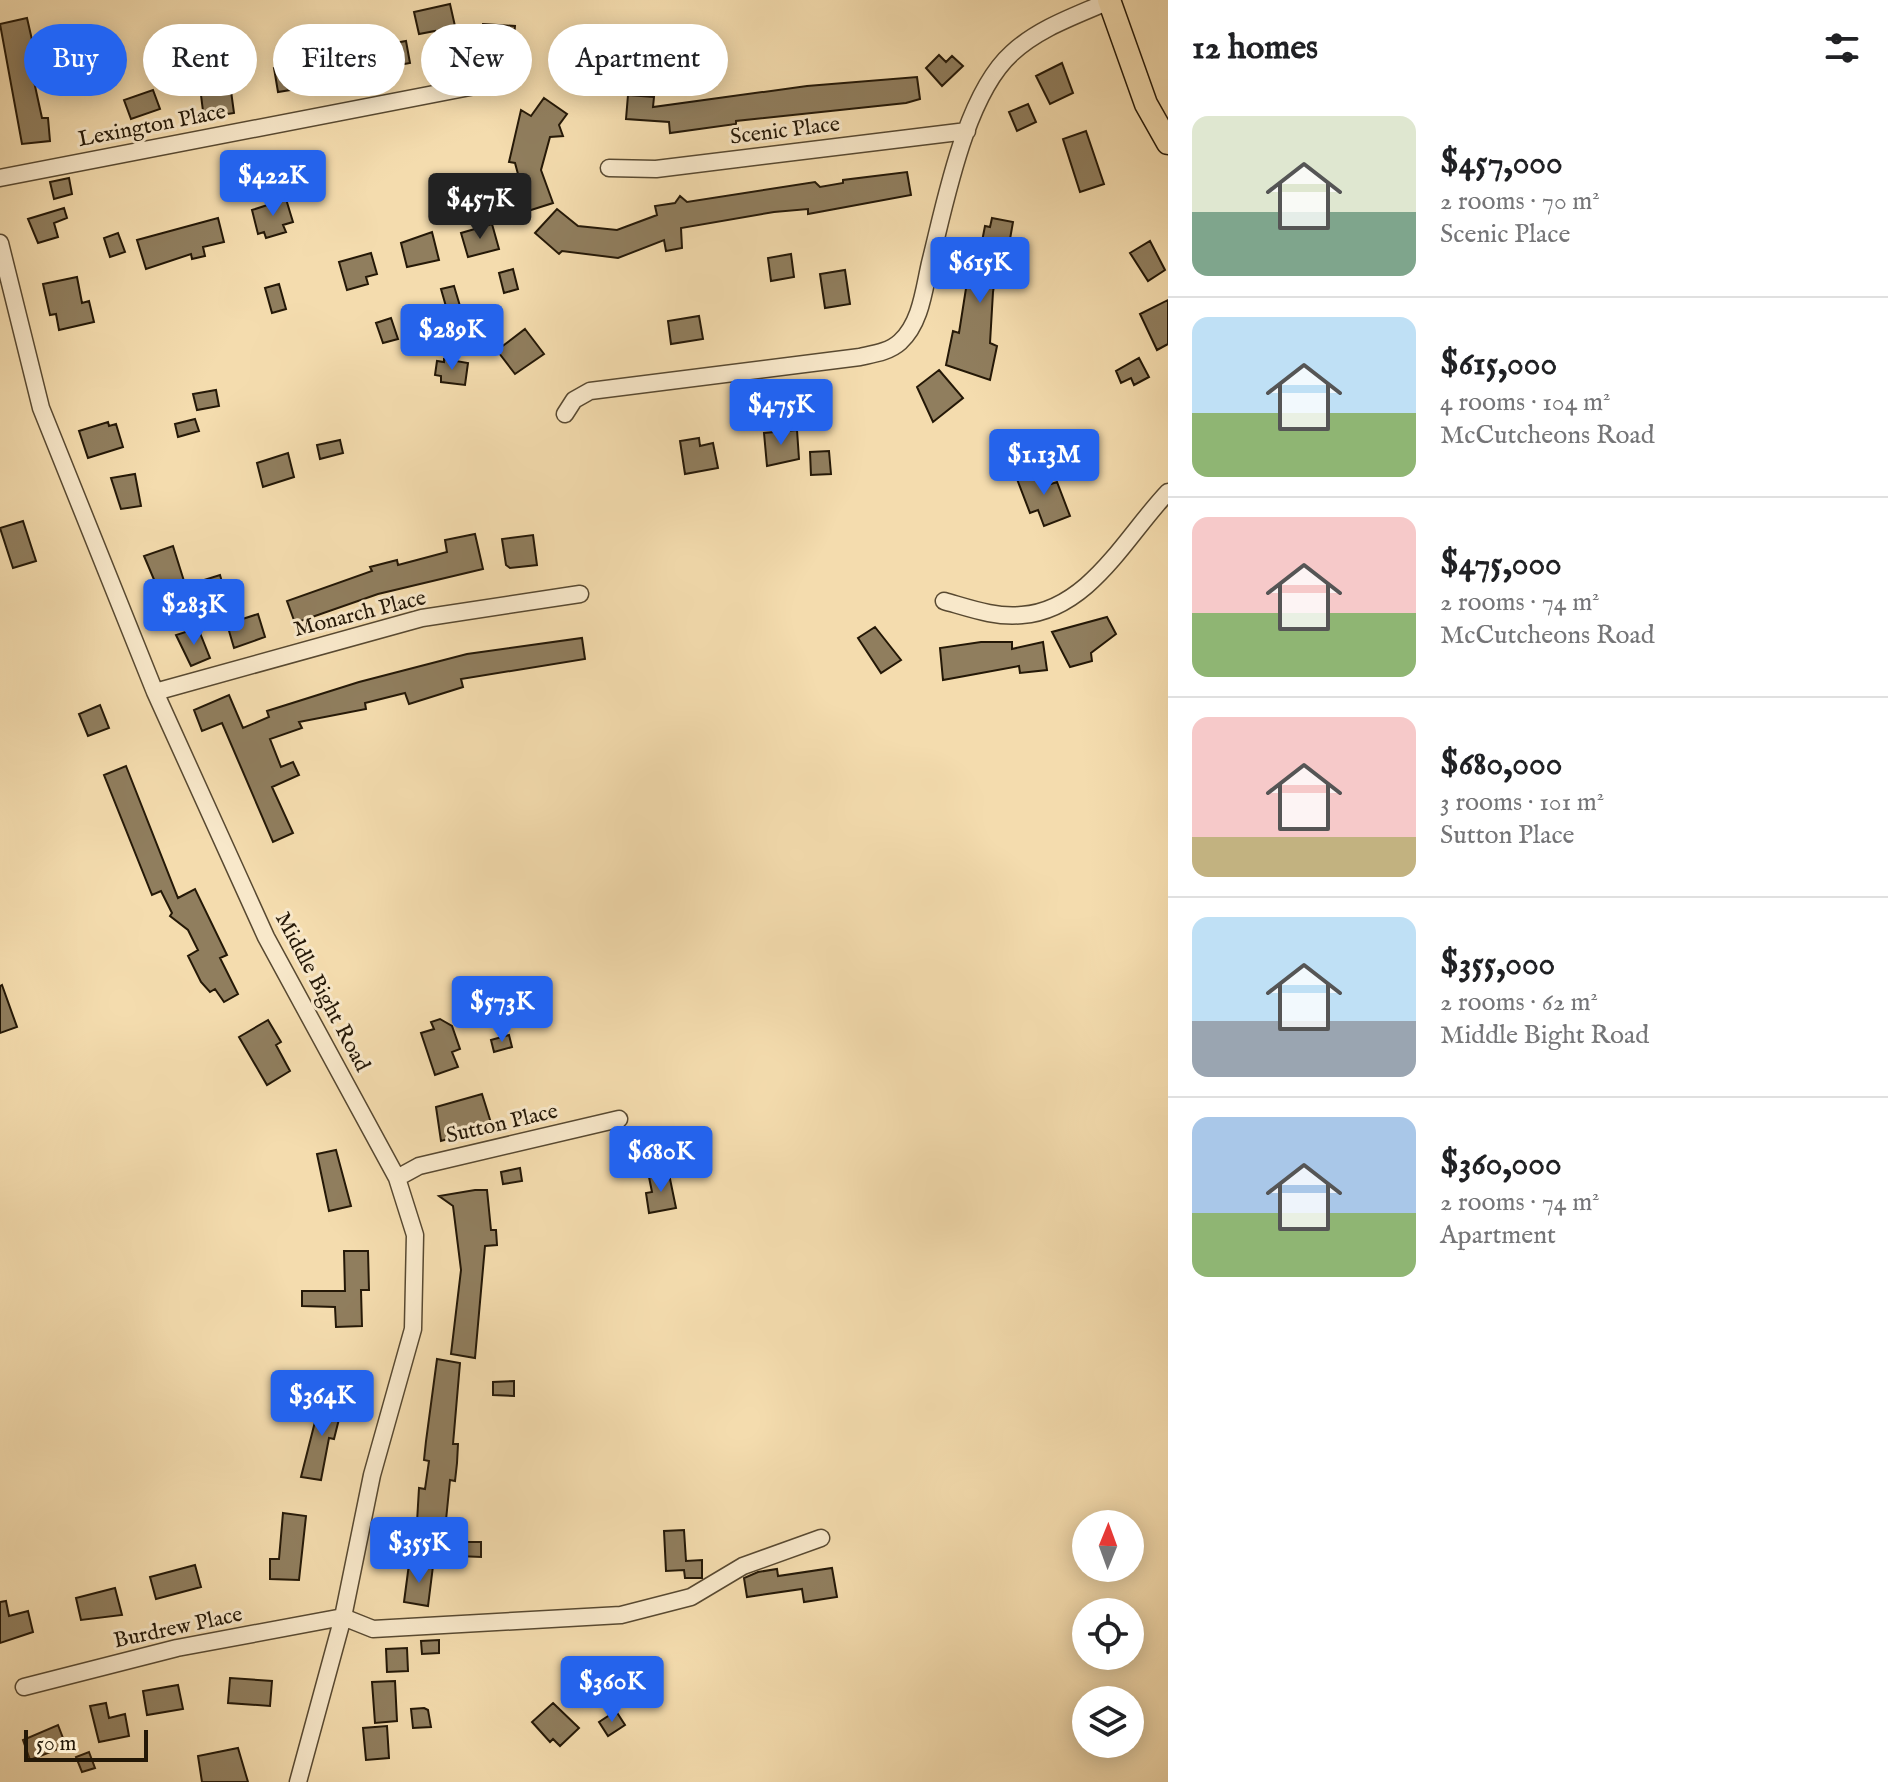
<!DOCTYPE html>
<meta charset="utf-8">
<style>
body{margin:0;font-family:"IM FELL English",serif;background:#f2f2f2;color:#202124;height:100vh;display:flex;flex-direction:column;font-size:30px;white-space:nowrap}
*{box-sizing:border-box;margin:0}
p{font-size:26px;color:#757577}
.icon{flex:none;width:44px;height:44px;fill:none;stroke:currentColor;stroke-width:2;stroke-linecap:round;stroke-linejoin:round}
.map{position:relative;flex:1;overflow:hidden}
.side{display:flex;flex-direction:column;background:#fff;width:720px}
.side>*{flex:none}
.guide{position:absolute;left:24px;top:24px;width:760px;height:72px;display:flex;gap:16px}
.needle{width:52px;rotate:1deg}
.fabs{position:absolute;left:1072px;top:1510px;display:grid;gap:16px}
.fabs a{display:grid;place-items:center;width:72px;height:72px;border-radius:50%;background:#fff;box-shadow:0 4px 20px #0003;font-size:40px}
.scale{position:absolute;left:24px;bottom:20px;width:124px;box-sizing:border-box;padding-left:8px;border:4px solid #241807;border-top:0;font-size:22px;line-height:28px;white-space:nowrap;color:#241807;-webkit-text-stroke:6px #f8e8ca;paint-order:stroke}
.price{position:absolute;translate:-50% -68px;padding:0 18px;border-radius:8px;background:#2563eb;color:#fff;font-size:26px;line-height:52px;filter:drop-shadow(0 2px 4px #0008)}
.price::after{content:'';position:absolute;left:50%;top:48px;width:24px;height:18px;margin-left:-12px;background:inherit;clip-path:polygon(0 0,100% 0,50% 100%)}
.price.active{background:#222;color:#fff}
ul{padding:0;list-style:none}
li{display:flex;align-items:center;gap:24px;height:200px;padding:0 24px}
li+li{border-top:2px solid #e0e0e0}
li span{display:grid;place-items:center;flex:none;width:224px;height:160px;border-radius:16px;color:#555}
li>.icon{margin-inline-start:auto}
span .icon{width:96px;height:96px;fill:#fffc;stroke-width:1}
li b{font-size:34px}
h2{display:flex;justify-content:space-between;align-items:center;height:96px;padding:0 24px;font-size:34px}
.chip{padding:0 28px;border-radius:36px;background:#fff;box-shadow:0 4px 20px #0003;font-size:28px;line-height:72px}
.chip.active{background:#2563eb;color:#fff}
main{display:flex;flex:1;min-height:0}
.map>svg:first-child{display:block}
.building{fill:#907e5e;stroke:#241807;stroke-width:2}
.lines{fill:none;stroke-linecap:round;stroke-linejoin:round}
.minor-casing{stroke:#584931;stroke-width:19}
.major-casing{stroke:#241807;stroke-width:25}
.minor{stroke:#f8e8ca;stroke-width:16}
.major{stroke:#f4dcae;stroke-width:22}
.labels{text-anchor:middle;dominant-baseline:central;stroke-width:6;stroke-linejoin:round;paint-order:stroke}
.street-label{font-size:22px;fill:#241807;stroke:#f8e8ca}
</style>
<main>
<div class="map">
<svg width="1168" height="1782" viewBox="0 0 1168 1782">
<rect width="100%" height="100%" fill="#f4dcae"/>
<filter id="stains"><feTurbulence type="fractalNoise" baseFrequency=".0025" numOctaves="4"/><feColorMatrix values="0 0 0 0 .2 0 0 0 0 .09 0 0 0 0 .02 0 0 0 .5 -.17"/></filter>
<radialGradient id="worn" r=".72"><stop offset=".6" stop-color="#630" stop-opacity="0"/><stop offset="1" stop-color="#630" stop-opacity=".3"/></radialGradient>
<path class="building" d="M450,4l7,31 -21,4 -1,-8 -16,3 -5,-22z
M27,18l8,35 -7,1 14,64h6l2,23 -28,3 -22,-120z
M483,24l32,2 -2,21 -31,-1z
M406,41l4,22 -28,5 -4,-22z
M939,55l7,7 6,-6 11,10 -21,20 -16,-18z
M305,63l4,24 -31,5 -4,-24z
M1062,63l11,30 -23,11 -14,-28z
M917,77l3,22 -14,4 -170,18v3l-66,9 -1,-11 -43,-3 2,-24 26,2 -1,10 154,-21z
M153,90l7,19 -29,10 -7,-19z
M231,91l3,22 -25,4 -1,-6h-5l-2,-16z
M544,98l23,16 -8,11 4,11 -13,1 -9,33 12,33 -25,8 -13,-48 -6,-1 12,-52 10,6z
M1028,104l8,18 -19,9 -8,-19z
M1086,131l18,53 -24,8 -17,-53z
M907,172l4,23 -103,19v-5l-34,3 -93,16 1,20 -16,3 -2,-11 -46,18 -56,-7 -3,3 -24,-21 22,-24 21,17 39,4 40,-15 -2,-9 20,-3 5,-7 7,6 128,-20 5,5 23,-4v-3z
M69,178l3,16 -18,5 -4,-17z
M286,199l7,23 -10,3 3,7 -20,6 -2,-6 -6,2 -6,-24z
M64,208l3,10 -13,5 4,14 -20,6 -10,-24z
M218,218l6,24 -21,5 2,9 -13,3 -1,-5 -45,15 -9,-29z
M992,218l21,4 -7,40 -8,-2 -5,32 -3,51 7,3 -7,34 -44,-15 7,-34 6,2 11,-70 8,-1 7,-36 5,1z
M492,224l7,25 -31,8 -7,-24z
M432,232l7,28 -32,7 -6,-24z
M118,233l7,19 -15,5 -6,-19z
M1150,241l15,29 -17,11 -18,-28z
M371,253l6,21 -11,3 2,7 -21,6 -8,-28z
M791,254l3,23 -23,4 -3,-23z
M513,269l5,20 -14,4 -5,-20z
M845,270l5,34 -25,4 -5,-34z
M77,277l5,26 7,-2 5,21 -35,8 -3,-16 -6,1 -7,-31z
M279,284l7,25 -14,4 -7,-25z
M454,286l6,20 -13,4 -6,-21z
M1168,300v44l-11,6 -17,-36z
M699,316l4,23 -32,5 -3,-23z
M391,318l7,21 -15,4 -7,-20z
M525,329l19,25 -29,20 -16,-21 1,-5z
M1139,358l10,19 -15,8 -3,-7 -10,5 -5,-12z
M444,359l24,4 -3,22 -24,-3v-6l-6,-1 2,-14 7,1z
M939,370l24,28 -30,24 -16,-35z
M216,390l3,16 -22,4 -4,-16z
M195,419l4,12 -21,6 -3,-13z
M108,422l1,4 7,-2 7,23 -35,11 -9,-27z
M797,430l2,29 -32,7 -3,-33z
M699,438l1,8 13,-3 5,25 -33,6 -5,-33z
M340,440l3,13 -23,6 -3,-14z
M829,451l2,23 -20,1 -1,-23z
M288,453l6,24 -31,10 -6,-24z
M1045,468l6,16 6,-2 13,34 -26,10 -6,-16 -8,3 -13,-34z
M135,474l6,32 -20,3 -10,-31z
M23,521l13,40 -23,7 -13,-40z
M475,534l8,35 -105,25 -83,29 -8,-22 85,-30 -2,-4 27,-7 1,5 49,-13 -2,-12z
M533,535l4,30 -27,3 -4,-3 -4,-26z
M173,546l11,35 -26,8 -14,-33z
M220,575l4,14 -21,7 -5,-14z
M258,614l7,23 -31,11 -7,-24z
M1107,617l9,17 -25,19 1,8 -22,6 -18,-35z
M875,627l26,33 -20,13 -23,-35z
M198,628l12,30 -19,8 -15,-31z
M582,638l3,21 -124,20 2,8 -54,17 -4,-11 -40,10 1,6 -67,13 3,6 -32,11 11,28 12,-5 6,13 -27,12 21,46 -20,9 -51,-119 -20,8 -8,-21 35,-15 14,33 26,-11 -2,-6 92,-29 108,-28z
M981,642h31v7l31,-7 4,28 -27,3 -1,-7 -76,14 -3,-32z
M100,705l9,23 -21,8 -9,-22z
M126,766l52,132 17,-9 32,66 -7,3 18,36 -14,8 -9,-13 -5,3 -9,-10 -13,-26 10,-6 -10,-20 -18,-14 2,-3 -11,-22 -9,4 -48,-120z
M2,985l15,42 -17,6v-47z
M440,1019l12,7 8,23 -8,3 6,15 -23,8 -14,-42 13,-4 -3,-7z
M268,1020l13,22 -5,3 14,26 -23,14 -28,-48z
M509,1035l3,12 -18,5 -3,-12z
M482,1094l10,32 -51,15 -5,-34z
M336,1150l15,56 -22,5 -12,-57z
M520,1168l2,13 -19,3 -2,-12z
M669,1174l7,34 -27,5 -3,-20 6,-1 -3,-15z
M475,1190h12l4,40h5l1,15 -12,1 -10,112 -24,-4 10,-84 -8,-64 -14,-10z
M344,1251h24l1,39h-8l1,36 -26,1 -1,-20 -33,-1v-15h43z
M437,1359l23,4 -7,81h5l-1,19 -2,18 -5,-1 -4,40 -16,-1 -1,4 -12,-1 2,-34 6,1 4,-28 -5,-1 2,-19z
M514,1381v15l-21,-1v-13z
M321,1398l22,5 -9,36 -5,-1 -8,42 -20,-3z
M283,1513l23,3 -7,64 -29,-1v-20h9z
M684,1530l2,31 16,-1v18h-17l-1,-8 -18,1 -2,-40z
M458,1542h23v15l-23,-1z
M409,1564l24,2 -5,40 -24,-4z
M195,1565l6,22 -45,12 -6,-22z
M832,1568l5,29 -33,5 -2,-13 -55,8 -3,-19 14,-6 19,-3 1,7z
M115,1588l7,27 -41,5 -5,-22z
M6,1601l3,15 19,-5 5,21 -33,11v-41z
M439,1640v13l-17,1 -1,-13z
M407,1648l1,23 -21,1 -1,-23z
M230,1678l42,3 -2,25 -42,-3z
M395,1681l2,40 -22,2 -3,-41z
M178,1685l5,24 -36,6 -4,-24z
M106,1703l3,15 16,-4 4,22 -30,6 -9,-36z
M553,1703l26,25 -19,18 -7,-7 -3,3 -18,-20z
M424,1708l4,2 3,17 -18,1 -2,-19z
M616,1711l9,14 -17,11 -9,-14z
M58,1725l8,21 -36,14 -7,-20z
M387,1726l2,32 -23,2 -3,-32z
M238,1748l10,34h-46l-4,-26z
M89,1752l6,16 -13,4 -6,-15z"/>
<g class="lines">
<defs>
<path id="minor" d="M609,168l47,1 311,-38
M0,178l501,-97
M0,243l41,165 114,284 111,245 131,241 18,57 -2,94 -41,146 -29,142 -45,165
M565,414l9,-14 16,-9 270,-34c13,-3 29,-5 40,-15 21,-19 24,-53 30,-79 15,-59 35,-168 82,-210 27,-25 63,-37 97,-52
M944,601c25,7 52,17 78,14 67,-5 104,-79 146,-123
M155,692l267,-74 158,-24
M397,1178l22,-12 200,-47
M24,1687l153,-39 166,-31 30,12 248,-14 70,-18 52,-31 78,-28"/>
<path id="major" d="M1109,0l37,104 22,39"/>
</defs>
<use href="#minor" class="minor-casing"/>
<use href="#major" class="major-casing"/>
<use href="#minor" class="minor"/>
<use href="#major" class="major"/>
</g>
<g class="labels">
<g class="street-label">
<text transform="translate(152 126) rotate(-11)">Lexington Place</text>
<text transform="translate(785 131) rotate(-7)">Scenic Place</text>
<text transform="translate(360 614) rotate(-14)">Monarch Place</text>
<text transform="translate(322 992) rotate(62)">Middle Bight Road</text>
<text transform="translate(502 1124) rotate(-13)">Sutton Place</text>
<text transform="translate(178 1628) rotate(-12)">Burdrew Place</text>
</g>
</g>
<rect width="100%" height="100%" filter="url(#stains)"/>
<rect width="100%" height="100%" fill="url(#worn)"/>
</svg>
<div class="fabs">
<a><svg class="needle" viewBox="-14 -14 28 28"><path d="M0-13l5 13h-10z" fill="#e53935"/><path d="M0 13l5-13h-10z" fill="#757577"/></svg></a>
<a><svg class="icon" aria-label="locate" viewBox="0 0 24 24"><circle cx="12" cy="12" r="6"/><path d="M12 2v4M12 18v4M2 12h4M18 12h4"/></svg></a>
<a><svg class="icon" aria-label="layers" viewBox="0 0 24 24"><path d="M12 4l9 5-9 5-9-5zM3 14l9 5 9-5"/></svg></a>
</div>
<div class="scale">50 m</div>
<b class="price" style="left:273px;top:218px">$422K</b>
<b class="price active" style="left:480px;top:241px">$457K</b>
<b class="price" style="left:980px;top:305px">$615K</b>
<b class="price" style="left:452px;top:372px">$289K</b>
<b class="price" style="left:781px;top:447px">$475K</b>
<b class="price" style="left:1044px;top:497px">$1.13M</b>
<b class="price" style="left:194px;top:647px">$283K</b>
<b class="price" style="left:502px;top:1044px">$573K</b>
<b class="price" style="left:661px;top:1194px">$680K</b>
<b class="price" style="left:322px;top:1438px">$364K</b>
<b class="price" style="left:419px;top:1585px">$355K</b>
<b class="price" style="left:612px;top:1724px">$360K</b>
<div class="guide">
<a class="chip active">Buy</a>
<a class="chip">Rent</a>
<a class="chip">Filters</a>
<a class="chip">New</a>
<a class="chip">Apartment</a>
</div>
</div>
<section class="side">
<h2>12 homes<svg class="icon" aria-label="filters" viewBox="0 0 24 24"><path d="M4 7h16M4 17h16"/><circle cx="9" cy="7" r="2"/><circle cx="15" cy="17" r="2"/></svg></h2>
<ul>
<li><span style="background:linear-gradient(#dfe7d0 60%,#7fa58c 0)"><svg class="icon" aria-label="home" viewBox="0 0 24 24"><path d="M3 11l9-7 9 7M6 9v11h12V9"/></svg></span><div><b>$457,000</b><p>2 rooms · 70 m²</p><p>Scenic Place</p></div></li>
<li><span style="background:linear-gradient(#bfe0f5 60%,#8fb573 0)"><svg class="icon" aria-label="home" viewBox="0 0 24 24"><path d="M3 11l9-7 9 7M6 9v11h12V9"/></svg></span><div><b>$615,000</b><p>4 rooms · 104 m²</p><p>McCutcheons Road</p></div></li>
<li><span style="background:linear-gradient(#f6c9c9 60%,#8fb573 0)"><svg class="icon" aria-label="home" viewBox="0 0 24 24"><path d="M3 11l9-7 9 7M6 9v11h12V9"/></svg></span><div><b>$475,000</b><p>2 rooms · 74 m²</p><p>McCutcheons Road</p></div></li>
<li><span style="background:linear-gradient(#f6c9c9 75%,#c2b280 0)"><svg class="icon" aria-label="home" viewBox="0 0 24 24"><path d="M3 11l9-7 9 7M6 9v11h12V9"/></svg></span><div><b>$680,000</b><p>3 rooms · 101 m²</p><p>Sutton Place</p></div></li>
<li><span style="background:linear-gradient(#bfe0f5 65%,#9aa5b1 0)"><svg class="icon" aria-label="home" viewBox="0 0 24 24"><path d="M3 11l9-7 9 7M6 9v11h12V9"/></svg></span><div><b>$355,000</b><p>2 rooms · 62 m²</p><p>Middle Bight Road</p></div></li>
<li><span style="background:linear-gradient(#a9c7e8 60%,#8fb573 0)"><svg class="icon" aria-label="home" viewBox="0 0 24 24"><path d="M3 11l9-7 9 7M6 9v11h12V9"/></svg></span><div><b>$360,000</b><p>2 rooms · 74 m²</p><p>Apartment</p></div></li>
</ul>
</section>
</main>
